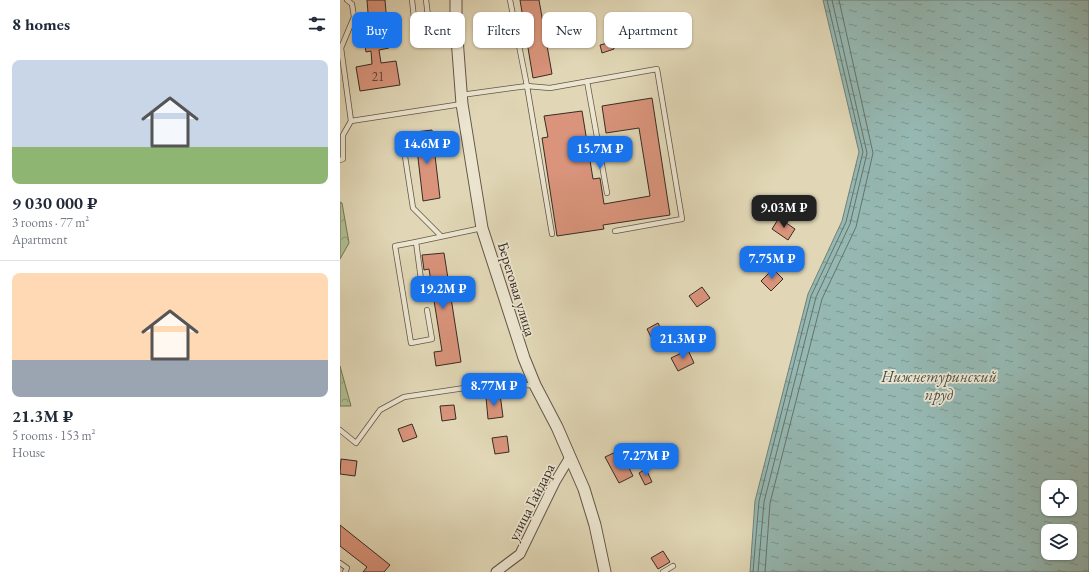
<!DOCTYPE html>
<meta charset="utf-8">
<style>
body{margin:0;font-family:"EB Garamond",serif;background:#f2f2f3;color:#1f2937;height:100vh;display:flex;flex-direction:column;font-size:15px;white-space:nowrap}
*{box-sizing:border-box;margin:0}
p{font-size:13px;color:#747a83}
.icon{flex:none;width:22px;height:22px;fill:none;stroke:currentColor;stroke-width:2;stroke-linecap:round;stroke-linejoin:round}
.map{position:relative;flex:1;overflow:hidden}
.details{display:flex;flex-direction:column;background:#fff;width:340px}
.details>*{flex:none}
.guide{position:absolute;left:12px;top:12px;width:380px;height:36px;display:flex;gap:8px}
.buttons{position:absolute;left:701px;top:480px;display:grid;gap:8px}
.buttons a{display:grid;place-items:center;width:36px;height:36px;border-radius:8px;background:#fff;box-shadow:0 1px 3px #0004;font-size:20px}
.price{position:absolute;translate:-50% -34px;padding:0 9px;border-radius:8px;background:#1a73e8;color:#fff;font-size:13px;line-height:26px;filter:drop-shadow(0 1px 2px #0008)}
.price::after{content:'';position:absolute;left:50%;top:24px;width:12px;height:9px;margin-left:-6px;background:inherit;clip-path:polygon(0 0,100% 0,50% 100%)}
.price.on{background:#222;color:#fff}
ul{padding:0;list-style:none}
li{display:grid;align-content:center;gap:8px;height:212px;padding:0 12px}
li+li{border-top:1px solid #e0e1e3}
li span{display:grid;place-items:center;height:124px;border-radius:8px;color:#555}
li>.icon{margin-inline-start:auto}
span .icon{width:72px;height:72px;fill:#fffc;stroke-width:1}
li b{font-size:17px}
h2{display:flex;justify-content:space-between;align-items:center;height:48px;padding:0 12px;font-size:17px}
.chip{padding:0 14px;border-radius:8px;background:#fff;box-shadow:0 1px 3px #0004;font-size:14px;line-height:36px}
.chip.on{background:#1a73e8;color:#fff}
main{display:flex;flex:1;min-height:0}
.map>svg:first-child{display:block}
.forest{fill:url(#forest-crowns);stroke:#73765a}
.water{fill:url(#water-ripples);stroke:#6f8079;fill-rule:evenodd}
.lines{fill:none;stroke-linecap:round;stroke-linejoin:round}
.shore{stroke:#66726b;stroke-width:1}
.building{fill:#d9947b;stroke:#372c24}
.service-casing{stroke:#625748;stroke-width:6}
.minor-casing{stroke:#625748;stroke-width:11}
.tertiary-casing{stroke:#625748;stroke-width:13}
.service{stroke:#ece5d0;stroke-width:4.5}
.minor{stroke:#ece5d0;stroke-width:9}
.tertiary{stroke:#ece5d0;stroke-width:11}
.labels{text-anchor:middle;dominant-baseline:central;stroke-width:3.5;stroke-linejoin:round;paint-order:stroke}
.number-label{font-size:13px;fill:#60463a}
.street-label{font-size:15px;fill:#372c24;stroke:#ece5d0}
.water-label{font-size:16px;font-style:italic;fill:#4e4f48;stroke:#ece5d0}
</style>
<main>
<section class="details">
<h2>8 homes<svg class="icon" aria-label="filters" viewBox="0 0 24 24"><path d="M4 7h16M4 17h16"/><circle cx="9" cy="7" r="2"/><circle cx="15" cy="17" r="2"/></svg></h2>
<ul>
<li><span style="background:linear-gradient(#c9d6e8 70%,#8fb573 0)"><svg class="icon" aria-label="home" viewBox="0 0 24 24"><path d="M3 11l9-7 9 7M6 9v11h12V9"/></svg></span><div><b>9 030 000 ₽</b><p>3 rooms · 77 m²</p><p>Apartment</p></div></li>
<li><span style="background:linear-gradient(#ffd9b3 70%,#9aa5b1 0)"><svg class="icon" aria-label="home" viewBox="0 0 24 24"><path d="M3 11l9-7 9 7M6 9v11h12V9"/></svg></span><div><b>21.3M ₽</b><p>5 rooms · 153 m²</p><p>House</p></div></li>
</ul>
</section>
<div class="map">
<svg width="749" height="572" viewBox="0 0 749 572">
<defs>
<pattern id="forest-crowns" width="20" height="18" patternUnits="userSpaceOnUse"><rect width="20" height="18" fill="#afbf91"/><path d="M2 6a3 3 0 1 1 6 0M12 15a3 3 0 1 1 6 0" fill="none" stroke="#8f9b76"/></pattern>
<pattern id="water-ripples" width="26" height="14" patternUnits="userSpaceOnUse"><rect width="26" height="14" fill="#95b8b2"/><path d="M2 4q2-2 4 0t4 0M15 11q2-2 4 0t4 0" fill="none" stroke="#7a9691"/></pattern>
</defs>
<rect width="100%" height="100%" fill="#e1d7b6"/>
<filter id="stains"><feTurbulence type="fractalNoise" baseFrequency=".005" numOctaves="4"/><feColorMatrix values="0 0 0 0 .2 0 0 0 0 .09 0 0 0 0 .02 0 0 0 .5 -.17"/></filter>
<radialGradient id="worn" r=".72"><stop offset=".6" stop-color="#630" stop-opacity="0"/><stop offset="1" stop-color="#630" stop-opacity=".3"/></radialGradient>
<path class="forest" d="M0,202l2,1 7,40 -9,16z
M0,366l11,40h-11z"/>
<path class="water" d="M483,0h266v572h-339l5,-71 53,-207 34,-73 17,-69zM708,487h22v22h-22zM708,531h22v22h-22z"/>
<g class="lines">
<path class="shore" d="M413,572l6,-71 52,-205 35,-74 17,-70 -36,-152
M418,572l6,-70 52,-205 34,-73 17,-71 -35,-153
M425,572l5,-69 52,-204 34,-72 17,-74 -34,-153"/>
</g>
<path class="building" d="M27,0h18l4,48 -10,2 2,13 15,-2 4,24 -40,6 -4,-24 16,-3 -1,-13 -5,1 -2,-13 6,-1z
M180,0h19l13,74 -19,4z
M272,42l2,7 -12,4 -2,-8z
M312,98l18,117 -67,10 1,4 -47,7 -15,-98 6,-1 -4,-21 38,-5 11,68 7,-1 4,26 46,-8 -11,-68 -33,5 -4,-27z
M92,130l8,68 -17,3 -8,-69z
M439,218l16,11 -7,11 -16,-11z
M104,253l17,109 -25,4 -2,-14 8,-1 -13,-82 -5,1 -2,-15z
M433,269l10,10 -12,12 -10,-10z
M362,287l8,11 -13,9 -8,-11z
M318,323l4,8 -11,6 -4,-8z
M348,350l6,13 -16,8 -7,-13z
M160,394l3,23 -15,2 -2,-22z
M114,405l2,14 -14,2 -2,-15z
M72,424l5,13 -14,5 -5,-13z
M167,436l2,16 -14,2 -3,-16z
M280,450l13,26 -14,7 -14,-26z
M1,459l16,2 -2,15 -15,-2z
M306,469l6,13 -7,3 -6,-12z
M0,525l50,40 -6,7h-21l4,-5 -27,-21z
M323,551l7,11 -12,7 -7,-11z"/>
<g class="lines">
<defs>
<path id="service" d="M7,0l5,4 2,13 -13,31 10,73
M72,0l2,18 14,-2 28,9
M86,0l2,16
M170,0l17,86 25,148
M247,81l20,112
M121,95l66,-9 23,2 107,-19 25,150 -67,12
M62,137l11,71 28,28
M0,160l3,-1v-24l8,-14 111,-17
M76,242l-21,4 16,97 21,-4 -5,-29
M82,287l-6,-45 66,-14
M0,430l16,13 24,-33 24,-13 74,-11 57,-1
M0,563l7,5 -2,4
M323,572l10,-6"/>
<path id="minor" d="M156,572l24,-18 35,-72 15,-25"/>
<path id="tertiary" d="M116,0v25l6,79 20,124 42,130 11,27 22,42 27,62 11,36 10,47"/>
</defs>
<use href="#service" class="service-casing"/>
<use href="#minor" class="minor-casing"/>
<use href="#tertiary" class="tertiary-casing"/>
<use href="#service" class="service"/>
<use href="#minor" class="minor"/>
<use href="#tertiary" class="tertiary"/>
</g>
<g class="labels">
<g class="number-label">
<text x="38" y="76">21</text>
</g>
<g class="street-label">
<text transform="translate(177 289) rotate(73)">Береговая улица</text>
<text transform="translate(191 502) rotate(-63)">улица Гайдара</text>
</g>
<g class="water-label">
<text x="599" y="376">Нижнетуринский<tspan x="599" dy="18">пруд</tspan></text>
</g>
</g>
<rect width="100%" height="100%" filter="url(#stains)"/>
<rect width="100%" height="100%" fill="url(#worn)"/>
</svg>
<div class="buttons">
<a><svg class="icon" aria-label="locate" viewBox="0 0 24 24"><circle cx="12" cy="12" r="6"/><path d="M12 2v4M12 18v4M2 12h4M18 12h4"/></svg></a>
<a><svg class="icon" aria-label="layers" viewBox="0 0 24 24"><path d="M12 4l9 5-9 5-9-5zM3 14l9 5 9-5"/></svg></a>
</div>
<b class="price" style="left:87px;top:165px">14.6M ₽</b>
<b class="price" style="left:260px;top:170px">15.7M ₽</b>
<b class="price on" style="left:444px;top:229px">9.03M ₽</b>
<b class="price" style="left:432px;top:280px">7.75M ₽</b>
<b class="price" style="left:103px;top:310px">19.2M ₽</b>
<b class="price" style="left:343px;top:360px">21.3M ₽</b>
<b class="price" style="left:154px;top:407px">8.77M ₽</b>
<b class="price" style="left:306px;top:477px">7.27M ₽</b>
<div class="guide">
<a class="chip on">Buy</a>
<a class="chip">Rent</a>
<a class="chip">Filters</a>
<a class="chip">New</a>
<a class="chip">Apartment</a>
</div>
</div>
</main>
